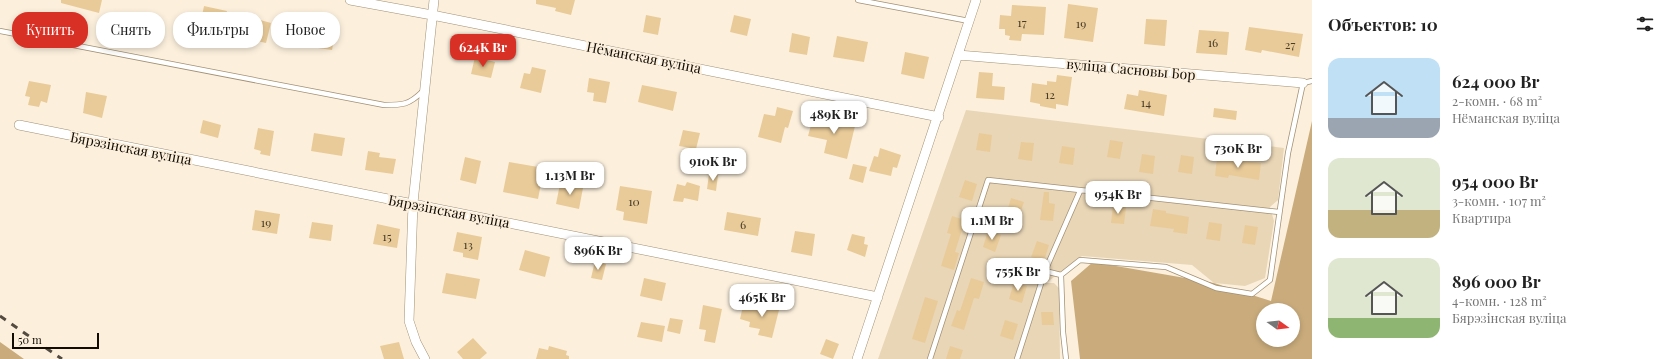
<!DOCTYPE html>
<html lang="ru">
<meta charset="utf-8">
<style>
body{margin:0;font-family:"Playfair Display",serif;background:#f2f2f2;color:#222;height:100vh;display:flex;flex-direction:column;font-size:15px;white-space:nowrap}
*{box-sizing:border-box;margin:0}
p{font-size:13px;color:#767676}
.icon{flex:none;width:22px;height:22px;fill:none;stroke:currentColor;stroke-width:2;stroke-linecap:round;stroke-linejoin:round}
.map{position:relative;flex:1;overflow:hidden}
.sheet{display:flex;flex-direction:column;background:#fff;width:360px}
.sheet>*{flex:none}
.banner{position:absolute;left:12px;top:12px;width:380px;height:36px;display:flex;gap:8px}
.needle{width:26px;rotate:105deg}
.fabs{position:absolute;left:1256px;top:303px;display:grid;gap:8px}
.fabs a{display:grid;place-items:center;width:44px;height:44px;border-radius:50%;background:#fff;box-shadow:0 2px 6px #0003;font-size:20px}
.scale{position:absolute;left:12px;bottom:10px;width:87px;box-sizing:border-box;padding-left:4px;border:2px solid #110b03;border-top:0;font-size:11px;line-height:14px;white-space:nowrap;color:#110b03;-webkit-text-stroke:3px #fcf0dd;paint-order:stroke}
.price{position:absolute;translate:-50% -34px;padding:0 9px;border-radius:8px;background:#fff;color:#222;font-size:13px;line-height:26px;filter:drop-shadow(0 1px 2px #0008)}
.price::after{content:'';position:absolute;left:50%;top:24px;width:12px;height:9px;margin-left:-6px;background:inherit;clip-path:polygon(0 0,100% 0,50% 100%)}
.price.active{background:#d93025;color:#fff}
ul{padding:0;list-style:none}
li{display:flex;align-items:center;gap:12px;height:100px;padding:0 16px}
li span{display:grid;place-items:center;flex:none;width:112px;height:80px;border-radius:12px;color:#555}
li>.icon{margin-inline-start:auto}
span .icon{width:48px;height:48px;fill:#fffc;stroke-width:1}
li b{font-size:17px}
h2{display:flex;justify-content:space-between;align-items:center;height:48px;padding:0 16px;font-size:17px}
.pill{padding:0 14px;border-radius:16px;background:#fff;box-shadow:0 2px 6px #0003;font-size:14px;line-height:36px}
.pill.active{background:#d93025;color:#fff}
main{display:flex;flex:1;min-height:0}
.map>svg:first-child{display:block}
.green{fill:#e9d6b6}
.forest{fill:#caac7c;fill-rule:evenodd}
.building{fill:#e9cb99}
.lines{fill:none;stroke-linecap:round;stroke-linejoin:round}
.lane-casing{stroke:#a29073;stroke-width:6}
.street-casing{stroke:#a29073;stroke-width:10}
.lane{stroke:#fff;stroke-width:4.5}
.street{stroke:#fff;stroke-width:9}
.rail{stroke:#534b40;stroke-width:3;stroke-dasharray:7 7;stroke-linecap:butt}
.labels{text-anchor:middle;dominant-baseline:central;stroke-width:4;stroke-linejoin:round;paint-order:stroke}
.number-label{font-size:12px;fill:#473b28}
.street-label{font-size:14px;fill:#110b03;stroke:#fcf0dd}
</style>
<main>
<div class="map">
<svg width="1312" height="359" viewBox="0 0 1312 359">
<rect width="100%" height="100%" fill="#fcf0dd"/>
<path class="green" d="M966,110l318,38 -6,52 -8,7 4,14 -9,57 -20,8 -31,-3 -22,-18 -110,-9 -36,27h8l5,5 1,71h-182z"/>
<path class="forest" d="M1312,121v238h-232l-9,-78 22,-19 121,21 57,18zM1263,310h30v30h-30z
M0,342l24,17h-24z"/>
<path class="building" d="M61,0h41l-3,13 -38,-10z
M536,0h39l-4,15 -16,-4 1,-3 -20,-4z
M1068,4l30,4 -5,34 -29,-4z
M1012,5l34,2 -2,28 -22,-1 -1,7 -12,-1 1,-4 -5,-1v-6h-6l1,-14 11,1z
M204,6l23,5 -4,24 -24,-5z
M136,14l21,5 -5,21 -17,-4 3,-12 -4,-1z
M646,15l15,3 -3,17 -15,-3z
M734,15l17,4 -4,17 -17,-4z
M249,17l22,6 -5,20 -22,-5z
M1146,19l21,1 -2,26 -21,-2z
M322,27l14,2 -4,21 -14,-2z
M1249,27l54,7 -4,23 -37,-7 -1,3 -16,-3z
M1199,30l30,2 -2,23 -31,-2z
M792,33l18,4 -3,18 -18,-3z
M837,36l31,6 -4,20 -31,-5z
M905,52l24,5 -5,22 -23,-5z
M475,57l20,5 -4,16 -20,-4z
M532,67l14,3 -5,23 -21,-5 4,-15 6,1z
M979,72l14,1 -1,13 13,1 -1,13 -28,-2z
M1057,75l15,2 -4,29 -12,-2v5l-16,-3v-2l-10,-2 2,-19 15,2v-4l9,1z
M589,78l21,4 -4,21 -13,-2 1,-8 -7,-1z
M29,81l22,4 -4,18 -6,-2 -2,6 -11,-2 2,-8 -5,-1z
M642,85l35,7 -4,19 -35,-9z
M1139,90l28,5 -3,21 -40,-7 3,-15 11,2z
M86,92l21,4 -5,22 -19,-5z
M777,107l16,4 -5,17 -3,-1 -4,16 -23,-6 6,-23 11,2z
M1214,108l23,3 -1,9 -23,-3z
M832,117l24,5 -9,37 -23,-6 3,-13 -19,-4 5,-18 17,5z
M203,120l18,5 -3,13 -18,-5z
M258,128l16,3 -4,25 -10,-2 1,-3 -7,-2z
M683,130l17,3 -4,16 -17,-3z
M314,133l31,5 -3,18 -31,-5z
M979,133l13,2 -2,17 -14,-2z
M1110,140l13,2 -3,17 -13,-2z
M1021,142l13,1 -2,18 -14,-2z
M1062,146l13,2 -2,17 -14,-2z
M880,148l21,7 -4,13 -4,-1 -2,9 -22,-5 5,-15 4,1z
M368,151l12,2 -1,4 17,2 -3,15 -28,-4z
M1142,154l13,2 -2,18 -14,-2z
M1181,155l13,2 -2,17 -14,-2z
M465,157l16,4 -5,23 -16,-4z
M1217,158l44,5 -2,17 -30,-5 -1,3 -13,-2z
M509,162l35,6 -6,31 -35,-7z
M853,164l14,3 -4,16 -14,-4z
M709,174l9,1 -2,16 -9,-2z
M965,180l12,4 -5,17 -13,-4z
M687,182l13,4 -2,15 -14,-3 -1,4 -10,-1 4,-17 8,2z
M560,184l23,4 -4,21 -23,-5z
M620,186l32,5 -5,33 -24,-4 1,-8 -8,-2z
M1044,192h5v11l6,1 -2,17 -13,-1z
M1011,198l13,4 -6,17 -12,-4z
M1113,205l13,2 -2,17 -13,-1z
M1153,209l13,2v2l23,4 -2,17 -14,-2 1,-3 -24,-3z
M255,210l25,4 -3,20 -25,-4z
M727,212l34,6 -3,18 -34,-6z
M952,216l13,4 -10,32 4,1 -5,17 -13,-4 10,-32 -4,-1z
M312,222l21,3 -2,16 -22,-3z
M1209,222l13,2 -2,17 -14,-2z
M377,224l23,5 -3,19 -24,-4z
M1245,225l13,2 -3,18 -13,-2z
M795,231l20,3 -3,22 -21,-4z
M988,231l13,4 -6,17 -12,-5z
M457,232l25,5 -4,23 -15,-3v-4l-10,-2z
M852,234l13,3 -1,7 4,1 -3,12 -18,-7z
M1037,241l12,4 -5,16 -13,-4z
M525,250l25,7 -5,20 -26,-7z
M595,261l11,3 -4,16 -11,-2z
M446,273l34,6 -4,20 -34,-6z
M644,278l22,5 -4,18 -22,-5z
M971,278l13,4 -5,17 -5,-1 -10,32 -13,-4 6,-16 3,1z
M1014,282l13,4 -5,17 -13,-4z
M925,297l13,4 -13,42 -13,-4z
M767,303l13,3 -8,32 -14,-3 2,-6 -11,-2 1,-5 -10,-3 3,-13 8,1 1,-3 14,3z
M703,305l19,4 -7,34 -11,-2 2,-11 -7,-1z
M1041,312h12l1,13h-12z
M670,318l13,2 -3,14 -13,-3z
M1005,320l13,4 -5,16 -13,-4z
M641,322l24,4 -3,16 -25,-5z
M473,338l14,15 -7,6h-17l-6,-7z
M826,339l13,5 -6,15 -13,-5z
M399,342l5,17h-20l-4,-13z
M549,346l18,5 -1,4 3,1v3h-33l3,-11 9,2z
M950,346l13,4 -3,9h-14z"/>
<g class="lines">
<defs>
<path id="lane" d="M858,0l111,21
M0,31l384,74c19,0 25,0 39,-14
M1045,271l16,4
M1061,275l19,-15 86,7 50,21 36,6 18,-14 18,-127 15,-70 9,-2
M1061,275l2,57 3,27
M930,359l58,-179 291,32
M1017,359l28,-88 35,-80"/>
<path id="street" d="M350,0l82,15 507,102
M958,55l345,28
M19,125l859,172
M425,359l-9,-17 -7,-21 4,-118 21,-203
M857,359l119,-359"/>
</defs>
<use href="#lane" class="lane-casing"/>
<use href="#street" class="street-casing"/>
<use href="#lane" class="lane"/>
<use href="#street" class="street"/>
<path class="rail" d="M0,316l62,43"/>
</g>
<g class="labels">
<g class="number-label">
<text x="1022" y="22">17</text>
<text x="1081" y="23">19</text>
<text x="1213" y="42">16</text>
<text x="1290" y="44">27</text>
<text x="1050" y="94">12</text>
<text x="1146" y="102">14</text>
<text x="634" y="201">10</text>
<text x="266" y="222">19</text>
<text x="743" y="224">6</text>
<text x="387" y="236">15</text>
<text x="468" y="244">13</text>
</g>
<g class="street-label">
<text transform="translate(644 57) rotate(11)">Нёманская вуліца</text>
<text transform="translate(1131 69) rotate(5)">вуліца Сасновы Бор</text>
<text transform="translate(131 148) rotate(11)">Бярэзінская вуліца</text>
<text transform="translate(449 211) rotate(11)">Бярэзінская вуліца</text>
</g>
</g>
</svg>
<div class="fabs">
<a><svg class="needle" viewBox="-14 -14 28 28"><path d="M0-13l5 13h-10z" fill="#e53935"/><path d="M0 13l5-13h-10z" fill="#767676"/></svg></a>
</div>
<div class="scale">50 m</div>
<b class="price active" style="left:483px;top:68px">624K Br</b>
<b class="price" style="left:834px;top:135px">489K Br</b>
<b class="price" style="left:1238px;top:169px">730K Br</b>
<b class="price" style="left:713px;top:182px">910K Br</b>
<b class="price" style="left:570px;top:196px">1.13M Br</b>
<b class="price" style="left:1118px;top:215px">954K Br</b>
<b class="price" style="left:992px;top:241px">1.1M Br</b>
<b class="price" style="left:598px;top:271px">896K Br</b>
<b class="price" style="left:1018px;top:292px">755K Br</b>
<b class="price" style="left:762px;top:318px">465K Br</b>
<div class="banner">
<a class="pill active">Купить</a>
<a class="pill">Снять</a>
<a class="pill">Фильтры</a>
<a class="pill">Новое</a>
</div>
</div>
<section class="sheet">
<h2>Объектов: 10<svg class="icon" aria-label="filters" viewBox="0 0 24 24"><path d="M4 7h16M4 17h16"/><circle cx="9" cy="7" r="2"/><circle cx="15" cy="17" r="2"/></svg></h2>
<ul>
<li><span style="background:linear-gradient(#bfe0f5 75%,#9aa5b1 0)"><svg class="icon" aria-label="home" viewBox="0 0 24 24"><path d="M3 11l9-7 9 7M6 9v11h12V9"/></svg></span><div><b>624 000 Br</b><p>2-комн. · 68 m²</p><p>Нёманская вуліца</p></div></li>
<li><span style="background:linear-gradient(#dfe7d0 65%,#c2b280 0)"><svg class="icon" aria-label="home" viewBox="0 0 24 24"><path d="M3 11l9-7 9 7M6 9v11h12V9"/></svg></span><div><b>954 000 Br</b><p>3-комн. · 107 m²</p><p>Квартира</p></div></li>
<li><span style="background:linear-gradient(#dfe7d0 75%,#8fb573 0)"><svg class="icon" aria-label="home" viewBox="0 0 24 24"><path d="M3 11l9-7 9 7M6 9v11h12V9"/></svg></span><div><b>896 000 Br</b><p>4-комн. · 128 m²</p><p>Бярэзінская вуліца</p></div></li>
</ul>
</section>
</main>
